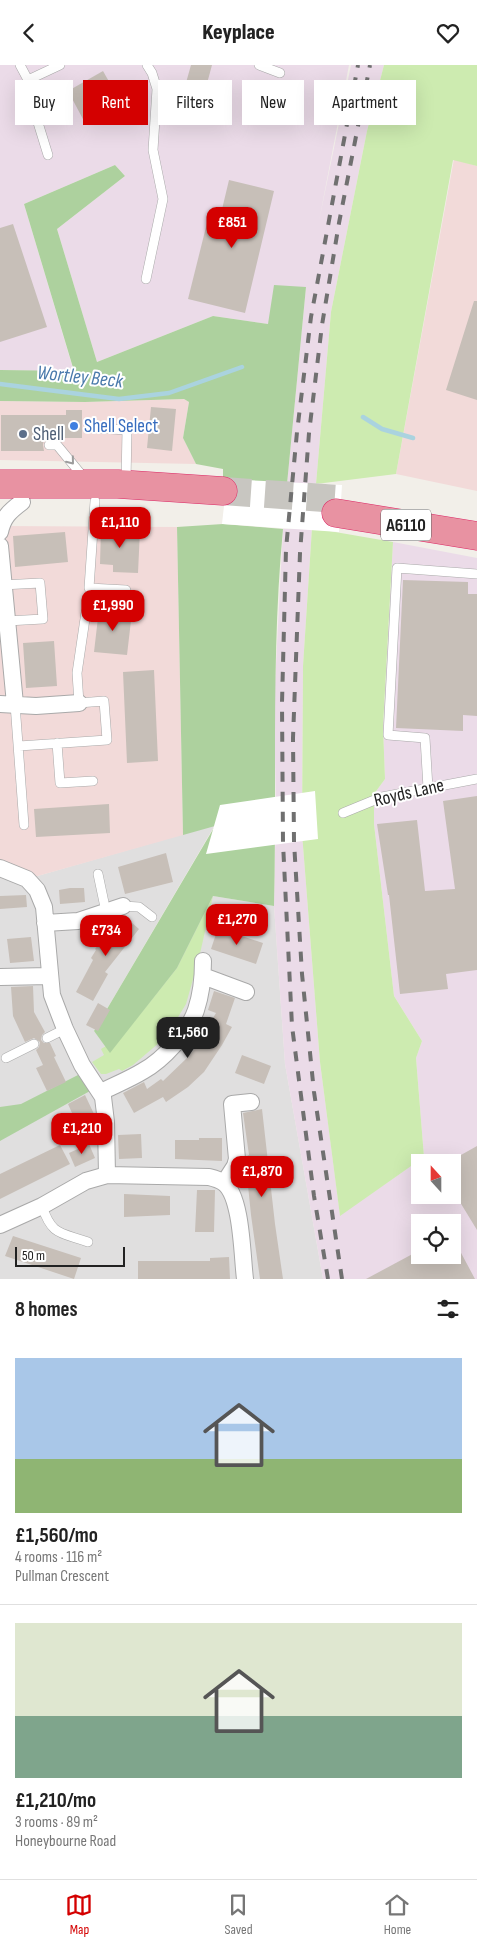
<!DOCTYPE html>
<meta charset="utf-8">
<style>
body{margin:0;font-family:"Sofia Sans Condensed",sans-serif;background:#f2f2f2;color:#222;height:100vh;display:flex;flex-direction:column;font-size:19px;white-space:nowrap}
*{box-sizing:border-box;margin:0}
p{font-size:16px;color:#767676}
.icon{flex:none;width:28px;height:28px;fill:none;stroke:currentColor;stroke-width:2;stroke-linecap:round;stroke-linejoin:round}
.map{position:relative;height:1214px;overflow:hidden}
.drawer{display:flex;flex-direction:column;background:#fff;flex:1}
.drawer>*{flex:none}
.guide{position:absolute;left:15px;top:15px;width:448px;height:45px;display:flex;gap:10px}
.needle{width:32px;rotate:339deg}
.fabs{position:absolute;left:411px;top:1089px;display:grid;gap:10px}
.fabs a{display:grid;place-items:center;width:50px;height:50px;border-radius:0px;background:#fff;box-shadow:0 5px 20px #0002;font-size:25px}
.scale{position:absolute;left:15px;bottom:12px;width:110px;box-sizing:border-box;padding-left:5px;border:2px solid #222;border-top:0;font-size:14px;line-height:18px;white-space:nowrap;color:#222;-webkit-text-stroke:4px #fff;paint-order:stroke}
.price{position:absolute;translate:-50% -42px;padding:0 11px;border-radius:10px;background:#d40000;color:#fff;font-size:16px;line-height:32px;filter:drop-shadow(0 1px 2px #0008)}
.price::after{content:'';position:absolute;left:50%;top:30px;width:15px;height:11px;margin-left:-8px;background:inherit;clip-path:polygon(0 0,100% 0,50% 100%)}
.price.current{background:#222;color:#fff}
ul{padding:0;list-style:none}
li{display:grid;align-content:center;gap:10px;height:265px;padding:0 15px}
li+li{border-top:1px solid #e0e0e0}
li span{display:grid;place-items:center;height:155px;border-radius:0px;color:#555}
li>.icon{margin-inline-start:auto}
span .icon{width:90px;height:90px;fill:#fffc;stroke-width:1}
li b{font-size:21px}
h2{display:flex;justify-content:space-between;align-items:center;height:60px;padding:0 15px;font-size:21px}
.pill{padding:0 18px;border-radius:0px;background:#fff;box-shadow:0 5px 20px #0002;font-size:18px;line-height:45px}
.pill.current{background:#d40000;color:#fff}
header{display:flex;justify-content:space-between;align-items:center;height:65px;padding:0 15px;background:#fff;font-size:22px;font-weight:800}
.tab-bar{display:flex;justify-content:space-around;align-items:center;height:70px;border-top:1px solid #e0e0e0;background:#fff;font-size:14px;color:#767676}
.tab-bar a{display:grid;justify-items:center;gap:2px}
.tab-bar .current{color:#d40000}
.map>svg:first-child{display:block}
.residential{fill:#e0dfdf}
.commercial{fill:#f2dad9}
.industrial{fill:#ebdbe8;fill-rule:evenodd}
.grass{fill:#cdebb0}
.forest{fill:#add19e}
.pier{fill:#fff}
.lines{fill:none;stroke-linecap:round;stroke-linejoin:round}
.stream{stroke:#aad3df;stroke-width:4.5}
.building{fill:#c7bfb8}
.highway-tunnel{stroke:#c8c6c1;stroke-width:28;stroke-dasharray:28 14;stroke-linecap:butt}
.lane-casing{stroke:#a9a9a9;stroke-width:10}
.street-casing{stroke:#a9a9a9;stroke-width:18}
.highway-casing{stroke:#dc2a67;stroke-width:29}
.lane{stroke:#fff;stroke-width:9}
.street{stroke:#fff;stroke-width:16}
.highway{stroke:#e892a2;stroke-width:28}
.rail{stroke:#707070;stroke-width:4;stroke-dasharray:10 10;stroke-linecap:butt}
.oneway{stroke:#9c9c9c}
.shop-dot{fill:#3f7fe0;stroke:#fff;stroke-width:2}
.service-dot{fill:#5c6f8a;stroke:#fff;stroke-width:2}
.labels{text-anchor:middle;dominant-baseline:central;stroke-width:4;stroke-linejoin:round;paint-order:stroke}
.shield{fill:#fff;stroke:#646464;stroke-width:1}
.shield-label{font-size:18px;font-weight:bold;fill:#222}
.shop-label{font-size:19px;fill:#366cbe;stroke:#fff;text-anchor:start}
.service-label{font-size:19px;fill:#4e5e75;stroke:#fff;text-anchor:start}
.street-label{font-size:19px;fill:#222;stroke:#fff}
.water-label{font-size:20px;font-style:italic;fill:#4a7aab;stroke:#fff}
</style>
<header><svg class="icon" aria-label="back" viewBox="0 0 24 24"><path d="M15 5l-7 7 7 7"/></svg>Keyplace<svg class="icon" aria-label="heart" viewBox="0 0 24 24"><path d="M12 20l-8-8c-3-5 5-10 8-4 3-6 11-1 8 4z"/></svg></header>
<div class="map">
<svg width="477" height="1214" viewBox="0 0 477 1214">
<rect width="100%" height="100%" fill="#f2efe9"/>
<path class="residential" d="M215,760l-121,206 16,21 103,-156 61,10 11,158 38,215h-323v-411l27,11z"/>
<path class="commercial" d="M454,94l23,7v325l-81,-17z
M184,334l5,3 -6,36 13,26 -196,-4v-59l85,1z
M0,461l177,1 6,308 -156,44 -27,-11z"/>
<path class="industrial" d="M0,0h349l-30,156 32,-156h33l-17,66 -36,181 -15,172h-29l19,-197 -38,37 -55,-8 -116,46 -40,-133 68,-53 -10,-11 -91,39 50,168 -74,-2z
M312,463l-9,138 -1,167 18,229 20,153 84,-58 -8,-99 6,-17 -28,-45 -20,-172v-30l11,-15 -2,-52 10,-185 84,16v721h-154l-38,-215 -11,-158 2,-99 -2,-104 9,-174zM420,1098h32v32h-32zM420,1158h32v32h-32z"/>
<path class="grass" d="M384,0h93v101l-24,-6 -57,314 -80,10 15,-172 36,-181z
M312,463l81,14 -10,185 2,52 -11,15v30l20,172 28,45 -6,17 8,99 -84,59 -20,-154 -18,-229 1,-167z
M213,831l-14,62 -13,46 -20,33 -33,28 -11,6 -3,-2 -13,5h-5l-9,-12 12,-7 -3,-6 5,-3 4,6 67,-84z"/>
<path class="forest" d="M115,100l10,11 -68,53 40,133 116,-46 55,8 6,-39 32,2 -19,197 -64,-5v-10l-27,-5 -13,-26 6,-36 -5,-3 -99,3 -85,-1v-31l74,1 -50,-167z
M223,459l60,5c-12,125 -6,251 -9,377l-61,-10 -36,72 -67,85 -16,-22 121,-205 -32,9 -6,-308z
M78,1010l12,16 -90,50v-34l21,-3z"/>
<path class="pier" d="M227,414l115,6 -3,47 -117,-8z
M315,726l3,48 -112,15 14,-49z"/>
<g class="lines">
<path class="stream" d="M0,319l119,15 50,-6 73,-26
M363,352l19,12 31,9"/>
</g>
<path class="building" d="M191,0h21l-10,37 -20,-5z
M103,6l17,30 -36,20 -16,-30z
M229,115l45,11 -29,122 -57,-14 19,-76 11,3z
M13,159l34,103 -47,15v-114z
M474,236h3v99l-31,-10z
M151,342l25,2 -4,42 -25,-3z
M66,345h16v28h-38l-1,7 1,6h-43v-36h65z
M101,463l39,2 -2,43 -25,-1v-7l-13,-1z
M65,467l3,30 -53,5 -2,-31z
M403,515l65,2v12h9v122l-14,-1v16l-67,-3z
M99,544l33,3 -5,43 -33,-3z
M54,576l3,45 -31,2 -3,-45z
M154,605l4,91 -31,2 -4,-91z
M477,731v174l-31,4 2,15 -48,5 -11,-99h-1l-11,-71 40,-4 8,71 30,-2 -12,-88z
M109,739l1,29 -74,4 -2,-28z
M166,788l7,29 -48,12 -7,-27z
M70,823h14l1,14 -25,2 -1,-14z
M26,830l1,12 -27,2v-13z
M124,851l15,13 -34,43 3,2 -15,27 -17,-9 17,-32 -2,-2 5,-8 -1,-1 25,-31z
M218,863l45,15 -7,21 -45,-15z
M31,872l3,24 -24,2 -3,-24z
M33,921l1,26 11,20 -3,3 -1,5 3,3h6l6,13 -2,1 12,25 -19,9 -11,-23 7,-3 -7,-15 3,-3 1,-5 -6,-4 -9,4 -12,-26 -2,-29z
M214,926l21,7 -9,26 6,3 -10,18 -18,27 -16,15 -22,15 -3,-5 -29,16 -11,-20 21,-11 3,7 14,-10 2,2 25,-24 8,-10 20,-34 -8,-3z
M98,938l12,7 -12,21 -12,-6z
M242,990l29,11 -7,18 -29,-11z
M85,1030l9,19 -18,8 -8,-18z
M262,1044l13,115 8,55h-23l-9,-64 -5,-49 1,-10 2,-1 -6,-42z
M141,1069l1,24 -23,1 -1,-24z
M199,1073h23v23l-47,-2v-19h24z
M89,1079l6,14 -20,9 -6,-14z
M60,1080l10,19 -70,35v-25z
M477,1081v84l-25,-41v-29z
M197,1125h18l-1,42h-19z
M124,1129l46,2v19l-46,2z
M13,1171l68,22 -7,21 -69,-23z
M452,1171l23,43h-109l54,-29v5h32z
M229,1192l1,22h-92v-18h72v-3z"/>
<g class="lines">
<path class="highway-tunnel" d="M223,426l116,8"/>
<defs>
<path id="lane" d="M20,0l8,15 32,-15
M259,0l21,8
M28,15l3,20 17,55
M146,214l17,-80 -10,-49 4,-61 -5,-16 -5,-8
M94,363l33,2 -1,52
M49,380h8l28,34
M95,436l-6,87 37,2
M2,520l38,-2 3,36 -36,2
M15,639l9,121
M57,678l3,40 33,-2
M19,681l88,-6 -3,-39 -25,2 -2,-30 9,-61
M428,723l-3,-50 -37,-3 9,-167 80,6
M343,748l39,-16 95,-18
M98,809l8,38
M123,841l16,1 13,10
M47,973l18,-9
M6,993l28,-14
M42,1141c10,30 18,26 46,36"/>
<path id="street" d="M0,467c3,-15 10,-21 22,-30
M0,481l15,158
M0,639l36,2 43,-3
M0,803l27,11 10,11 7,17 8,88 13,34 17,36 21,32 3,25 1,53
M45,858l33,-2 45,-15
M203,911l43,16
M0,912l49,-1
M101,1027c14,-7 29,-13 42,-21 20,-11 45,-38 53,-61 5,-15 7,-33 7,-49
M224,1118l11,-17 2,-7 -5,-55 19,-2
M0,1160l42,-19 44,-25 21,-6 102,2c4,1 11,3 15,6 18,14 18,73 21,96"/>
<path id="highway" d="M0,419h118l105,7
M336,448l141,23"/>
</defs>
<use href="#lane" class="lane-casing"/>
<use href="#street" class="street-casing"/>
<use href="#highway" class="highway-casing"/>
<use href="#lane" class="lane"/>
<use href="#street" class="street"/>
<use href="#highway" class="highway"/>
<path class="rail" d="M328,1214l-14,-83 -22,-170 -9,-183 -1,-140 4,-154 11,-117 14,-115 47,-252
M342,1214l-28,-187 -12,-118 -8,-132 -1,-104 7,-185 9,-120 13,-108 17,-102 31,-158"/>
</g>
<defs><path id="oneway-chevron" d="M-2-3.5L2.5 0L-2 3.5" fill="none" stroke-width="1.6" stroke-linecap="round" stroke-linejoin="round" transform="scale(1.25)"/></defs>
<use class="oneway" href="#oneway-chevron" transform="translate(71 396) rotate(51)"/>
<circle class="shop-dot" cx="74" cy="361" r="5"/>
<circle class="service-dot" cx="23" cy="369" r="5"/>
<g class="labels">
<rect class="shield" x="381" y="444.5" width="50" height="31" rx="4"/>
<g class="shield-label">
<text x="406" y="460">A6110</text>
</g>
<g class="shop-label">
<text x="84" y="361">Shell Select</text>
</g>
<g class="service-label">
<text x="33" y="369">Shell</text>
</g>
<g class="street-label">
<text transform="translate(409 728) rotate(-13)">Royds Lane</text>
</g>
<g class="water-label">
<text transform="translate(80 312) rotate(6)">Wortley Beck</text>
</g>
</g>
</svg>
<div class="fabs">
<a><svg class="needle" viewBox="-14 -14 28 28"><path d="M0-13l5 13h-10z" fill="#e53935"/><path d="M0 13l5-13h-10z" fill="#767676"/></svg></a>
<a><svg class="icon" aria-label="locate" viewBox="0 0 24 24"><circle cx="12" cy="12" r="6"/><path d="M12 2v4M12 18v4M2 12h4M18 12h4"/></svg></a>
</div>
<div class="scale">50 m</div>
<b class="price" style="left:232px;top:184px">£851</b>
<b class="price" style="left:120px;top:484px">£1,110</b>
<b class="price" style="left:113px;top:567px">£1,990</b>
<b class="price" style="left:237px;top:881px">£1,270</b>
<b class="price" style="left:106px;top:892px">£734</b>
<b class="price current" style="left:188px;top:994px">£1,560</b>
<b class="price" style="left:82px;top:1090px">£1,210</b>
<b class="price" style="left:262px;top:1133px">£1,870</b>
<div class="guide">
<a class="pill">Buy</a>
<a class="pill current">Rent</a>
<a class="pill">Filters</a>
<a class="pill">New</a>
<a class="pill">Apartment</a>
</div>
</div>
<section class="drawer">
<h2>8 homes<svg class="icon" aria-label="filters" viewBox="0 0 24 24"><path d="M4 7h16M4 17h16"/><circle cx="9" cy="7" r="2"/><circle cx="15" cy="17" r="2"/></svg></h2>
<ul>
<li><span style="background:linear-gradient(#a9c7e8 65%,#8fb573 0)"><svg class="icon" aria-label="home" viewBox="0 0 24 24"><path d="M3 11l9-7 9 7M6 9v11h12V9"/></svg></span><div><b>£1,560/mo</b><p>4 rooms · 116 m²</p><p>Pullman Crescent</p></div></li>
<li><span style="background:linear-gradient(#dfe7d0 60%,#7fa58c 0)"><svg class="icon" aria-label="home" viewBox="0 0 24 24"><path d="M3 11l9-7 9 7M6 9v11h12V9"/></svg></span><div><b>£1,210/mo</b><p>3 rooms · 89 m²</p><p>Honeybourne Road</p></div></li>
</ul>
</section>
<nav class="tab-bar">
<a class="current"><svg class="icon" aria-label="map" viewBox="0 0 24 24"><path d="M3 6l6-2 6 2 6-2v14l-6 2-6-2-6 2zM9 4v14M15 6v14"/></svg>Map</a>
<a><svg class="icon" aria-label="saved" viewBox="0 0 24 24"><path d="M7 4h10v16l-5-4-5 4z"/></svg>Saved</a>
<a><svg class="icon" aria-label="home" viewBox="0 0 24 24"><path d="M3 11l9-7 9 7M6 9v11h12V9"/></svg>Home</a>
</nav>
